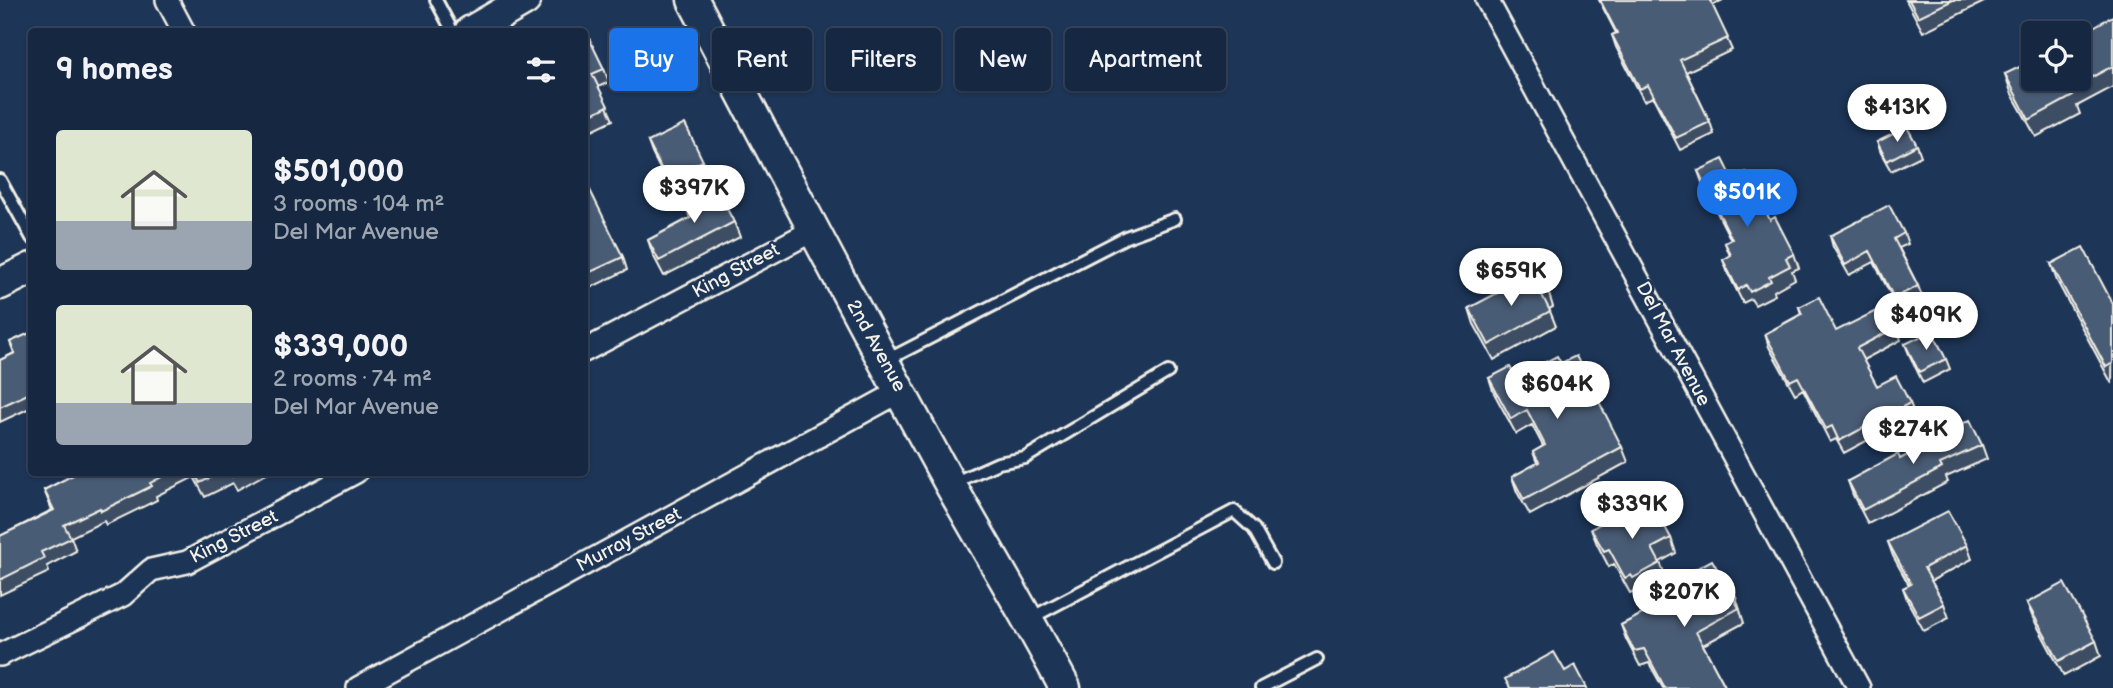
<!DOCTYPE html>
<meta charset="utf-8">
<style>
body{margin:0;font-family:"Balsamiq Sans",sans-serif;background:#23344c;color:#f1f3f6;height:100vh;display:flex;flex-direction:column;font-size:26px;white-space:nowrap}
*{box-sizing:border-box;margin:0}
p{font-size:23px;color:#9ea6b1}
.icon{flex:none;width:38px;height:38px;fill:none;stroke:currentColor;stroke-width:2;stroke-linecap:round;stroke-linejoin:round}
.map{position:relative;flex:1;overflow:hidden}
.sheet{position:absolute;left:28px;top:28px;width:560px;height:448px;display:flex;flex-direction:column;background:#162841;border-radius:7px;box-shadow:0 2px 5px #0004,0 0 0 2px #35445a}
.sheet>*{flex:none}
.guide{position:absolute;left:609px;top:28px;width:665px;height:63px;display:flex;gap:14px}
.fabs{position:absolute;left:2021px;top:21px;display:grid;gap:14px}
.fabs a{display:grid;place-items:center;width:70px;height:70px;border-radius:7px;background:#162841;box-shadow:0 2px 5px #0004,0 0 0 2px #35445a;font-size:35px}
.price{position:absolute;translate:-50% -60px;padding:0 16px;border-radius:24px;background:#fff;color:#222;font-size:23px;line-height:46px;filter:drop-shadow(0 2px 4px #0008)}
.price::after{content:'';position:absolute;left:50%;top:42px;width:21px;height:16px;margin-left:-10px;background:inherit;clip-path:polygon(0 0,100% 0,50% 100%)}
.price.on{background:#1a73e8;color:#fff}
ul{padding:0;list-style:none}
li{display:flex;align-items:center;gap:21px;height:175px;padding:0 28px}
li span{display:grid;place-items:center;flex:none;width:196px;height:140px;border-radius:7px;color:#555}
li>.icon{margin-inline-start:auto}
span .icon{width:84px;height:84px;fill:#fffc;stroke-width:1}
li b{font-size:30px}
h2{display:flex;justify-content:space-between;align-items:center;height:84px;padding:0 28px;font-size:30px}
.chip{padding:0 24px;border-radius:7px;background:#162841;box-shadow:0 2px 5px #0004,0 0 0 2px #35445a;font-size:24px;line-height:63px}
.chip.on{background:#1a73e8;color:#fff}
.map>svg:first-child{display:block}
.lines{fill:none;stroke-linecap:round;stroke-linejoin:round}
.lane-casing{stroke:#f4f1e8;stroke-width:16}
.street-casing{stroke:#f4f1e8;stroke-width:26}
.secondary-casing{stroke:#f4f1e8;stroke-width:35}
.lane{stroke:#1d3557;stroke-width:10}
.street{stroke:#1d3557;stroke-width:21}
.secondary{stroke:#1d3557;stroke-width:30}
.wall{fill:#3e4e64;stroke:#f4f1e8;stroke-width:2}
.building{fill:#485b74;stroke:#f4f1e8;stroke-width:2}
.labels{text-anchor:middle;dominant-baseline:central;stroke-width:5;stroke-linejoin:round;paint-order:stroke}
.street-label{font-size:19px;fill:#f4f1e8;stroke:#1d3557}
</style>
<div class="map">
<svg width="2113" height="688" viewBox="0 0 2113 688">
<rect width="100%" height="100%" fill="#1d3557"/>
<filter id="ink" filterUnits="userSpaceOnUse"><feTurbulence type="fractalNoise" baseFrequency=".0143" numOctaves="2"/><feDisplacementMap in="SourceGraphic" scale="14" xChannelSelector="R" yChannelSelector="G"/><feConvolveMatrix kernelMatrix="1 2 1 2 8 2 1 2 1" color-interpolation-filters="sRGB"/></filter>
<g filter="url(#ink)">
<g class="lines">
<defs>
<path id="lane" d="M436,0l17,32
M0,180l32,58
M885,361l241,-124 49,-18
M953,483l45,-20 27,-5 143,-86
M1029,619l205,-108 20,18 19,34
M1261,688l56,-29"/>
<path id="street" d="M167,0l17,32
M1487,0l372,688
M584,351l230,-121
M0,655l123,-60 28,-25 36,-8 169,-90
M358,688l543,-297"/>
<path id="secondary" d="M693,0c85,162 169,324 257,484 38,68 79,135 115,204
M470,32l55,-32
M0,284l32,-16"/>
</defs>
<use href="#lane" class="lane-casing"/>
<use href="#street" class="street-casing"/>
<use href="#secondary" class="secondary-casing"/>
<use href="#lane" class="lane"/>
<use href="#street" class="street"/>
<use href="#secondary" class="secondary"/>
</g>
<path class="wall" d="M1599,0h124l-11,5 20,45 -46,22 24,50 4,12 -34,16 -27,-53 -9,4 -28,-54 -4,-12 4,-2z
M1906,0h82l-65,32z
M2113,16v71l-36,19 3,8 -44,23 -25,-45 -6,-18 29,5z
M584,35l20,34 5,13 -11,5 15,33 -29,14z
M648,142l55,19 4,10 -37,18 -18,-36z
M1877,142l40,3 4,11 -30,15 -10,-18z
M1698,171l35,8 37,41 24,34 5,14 -7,3 3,8 -21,12 1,4 -20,10 -4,-6 -8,4 -15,-30 -5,-13 7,-4 -5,-13 6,-3 -28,-55z
M584,183l39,74 4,13 -43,21z
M685,204l49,18 6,15 -76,39 -11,-21 -5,-15 42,-22z
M1904,233l4,11 -9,4 19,38 4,10 -24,13 -24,-47 -25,13 -16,-28 -3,-11z
M2051,264l62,40 -1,80 -55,-103z
M1548,291l5,16 -4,2 7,17 -62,34 -20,-36 -5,-16z
M1799,307l37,24 61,-4 4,13 -38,20 14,26 33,17 5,12 -71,38 -8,-14 -6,3 -27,-53 -8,5 -26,-47 -4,-13 36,-20z
M32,332v75l-32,15v-62l14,-7 -4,-11z
M1905,344l41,15 4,10 -27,14 -14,-29z
M1561,363l61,84 6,15 -98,53 -13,-23 -5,-15 25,-14 -4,-11 10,-6 -11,-21 -16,9 -22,-41 -5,-15 27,-1z
M1982,445l5,14 -41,18 2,5 -80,42 -15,-29 -5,-14 52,-22z
M79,472h190l-32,18 -4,-7 -28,14 -11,-20 -38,19 1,4 -51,25 -2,-4 -33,16 5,14 -29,15 2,6 -49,23v-59l52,-26 -8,-20z
M1633,517l10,3 28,18 5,15 -16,9 6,16 -27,15 -2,-3 -7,3 -16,-29 -5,3 -12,-23 -6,-15z
M1888,542l79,3 5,14 -41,22 13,23 5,14 -25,13 -16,-29 -5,-14 6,-3 -16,-29z
M1722,577l13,17 9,29 -41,22 23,43h-63l-14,-25 -9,3 -14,-27 -5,-14 48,-25 -5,-14z
M2027,603l69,38 5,15 -37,20 -31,-58z"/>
<path class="building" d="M1600,0h110l18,38 -48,22 30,62 -34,16 -28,-53 -8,4 -28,-54 5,-2z
M1909,0h44l-35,17z
M2113,16v50l-43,23 3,7 -44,24 -24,-46 29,-14v19h45v-44z
M2076,29l1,4h-10z
M587,34l17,35 -12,5 16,32 -24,12v-83z
M685,124l18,37 -37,17 -18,-36z
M1907,127l10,18 -30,16 -10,-19z
M1723,159l10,20 13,-7 24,48 5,-3 19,37 -8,4 4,8 -21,11 2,4 -21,11 -4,-7 -8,5 -15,-30 8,-5 -6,-12 7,-4 -34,-68z
M586,182l37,75 -39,18v-92z
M716,188l18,34 -75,39 -11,-21 44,-23 -7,-13z
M1889,205l15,28 -10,6 24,47 -24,12 -24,-47 -25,14 -15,-29z
M2083,247l30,57v59l-7,4 -55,-103z
M1537,272l11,19 -6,4 8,16 -61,34 -20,-37z
M1819,297l17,34 50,-25 11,21 -40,21 20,38 19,-10 14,27 -71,38 -7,-15 -6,3 -28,-52 -8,4 -25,-47 37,-20 -3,-7z
M1932,331l14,28 -27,13 -14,-28z
M32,332v60l-32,15v-47l15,-7 -5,-11z
M1557,356l4,7 15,-7 46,91 -98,53 -12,-23 27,-15 -6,-10 12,-7 -18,-35 -16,9 -22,-41 21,-11 6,10z
M1970,420l12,25 -42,19 2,4 -79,42 -15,-29 50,-27 2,5 44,-23 -1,-3z
M79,472h92l-21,11 2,3 -51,25 -1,-3 -36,17 7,13 -30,14 3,6 -44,22v-44l54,-26 -10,-20z
M194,472h28l-22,11z
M230,472h9l-7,4z
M1628,508l5,9 7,-3 3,6 14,-8 14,26 -19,10 8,15 -27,15 -2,-3 -6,3 -16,-29 -5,2 -13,-22z
M1948,511l19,34 -43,23 20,36 -25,13 -16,-29 8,-4 -23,-42z
M1712,560l10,17 3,-2 10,19 -3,2 7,12 -43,24 30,56h-61l-21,-39 -10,2 -13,-26 50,-26 -7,-13z
M2064,583l32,58 -37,20 -32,-58z
M1554,652l11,19 10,-6 12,23h-77l-5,-9z"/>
</g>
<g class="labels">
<g class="street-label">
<text transform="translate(736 271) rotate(-28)">King Street</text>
<text transform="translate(1673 344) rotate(62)">Del Mar Avenue</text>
<text transform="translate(876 346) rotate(61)">2nd Avenue</text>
<text transform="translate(234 537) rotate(-27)">King Street</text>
<text transform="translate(629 540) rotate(-28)">Murray Street</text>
</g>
</g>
</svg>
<div class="fabs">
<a><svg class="icon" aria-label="locate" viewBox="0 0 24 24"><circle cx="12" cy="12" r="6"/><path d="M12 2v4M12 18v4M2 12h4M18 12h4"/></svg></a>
</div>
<b class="price" style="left:1897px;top:144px">$413K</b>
<b class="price" style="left:694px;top:225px">$397K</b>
<b class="price on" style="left:1747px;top:229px">$501K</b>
<b class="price" style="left:1511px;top:308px">$659K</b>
<b class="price" style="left:1926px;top:352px">$409K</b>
<b class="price" style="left:1557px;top:421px">$604K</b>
<b class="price" style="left:1913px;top:466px">$274K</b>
<b class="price" style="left:1632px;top:541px">$339K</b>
<b class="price" style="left:1684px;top:629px">$207K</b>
<div class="guide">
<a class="chip on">Buy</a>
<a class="chip">Rent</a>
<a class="chip">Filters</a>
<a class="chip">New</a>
<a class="chip">Apartment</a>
</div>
<section class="sheet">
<h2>9 homes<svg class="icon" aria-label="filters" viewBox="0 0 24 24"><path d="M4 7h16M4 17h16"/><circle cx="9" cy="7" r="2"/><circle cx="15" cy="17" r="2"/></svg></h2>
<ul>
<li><span style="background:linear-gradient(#dfe7d0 65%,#9aa5b1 0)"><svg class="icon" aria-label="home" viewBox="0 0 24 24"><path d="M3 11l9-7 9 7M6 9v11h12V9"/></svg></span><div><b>$501,000</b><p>3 rooms · 104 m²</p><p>Del Mar Avenue</p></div></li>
<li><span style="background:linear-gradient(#dfe7d0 70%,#9aa5b1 0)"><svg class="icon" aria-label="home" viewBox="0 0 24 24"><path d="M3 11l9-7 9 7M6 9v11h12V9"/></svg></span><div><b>$339,000</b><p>2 rooms · 74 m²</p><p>Del Mar Avenue</p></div></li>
</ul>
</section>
</div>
